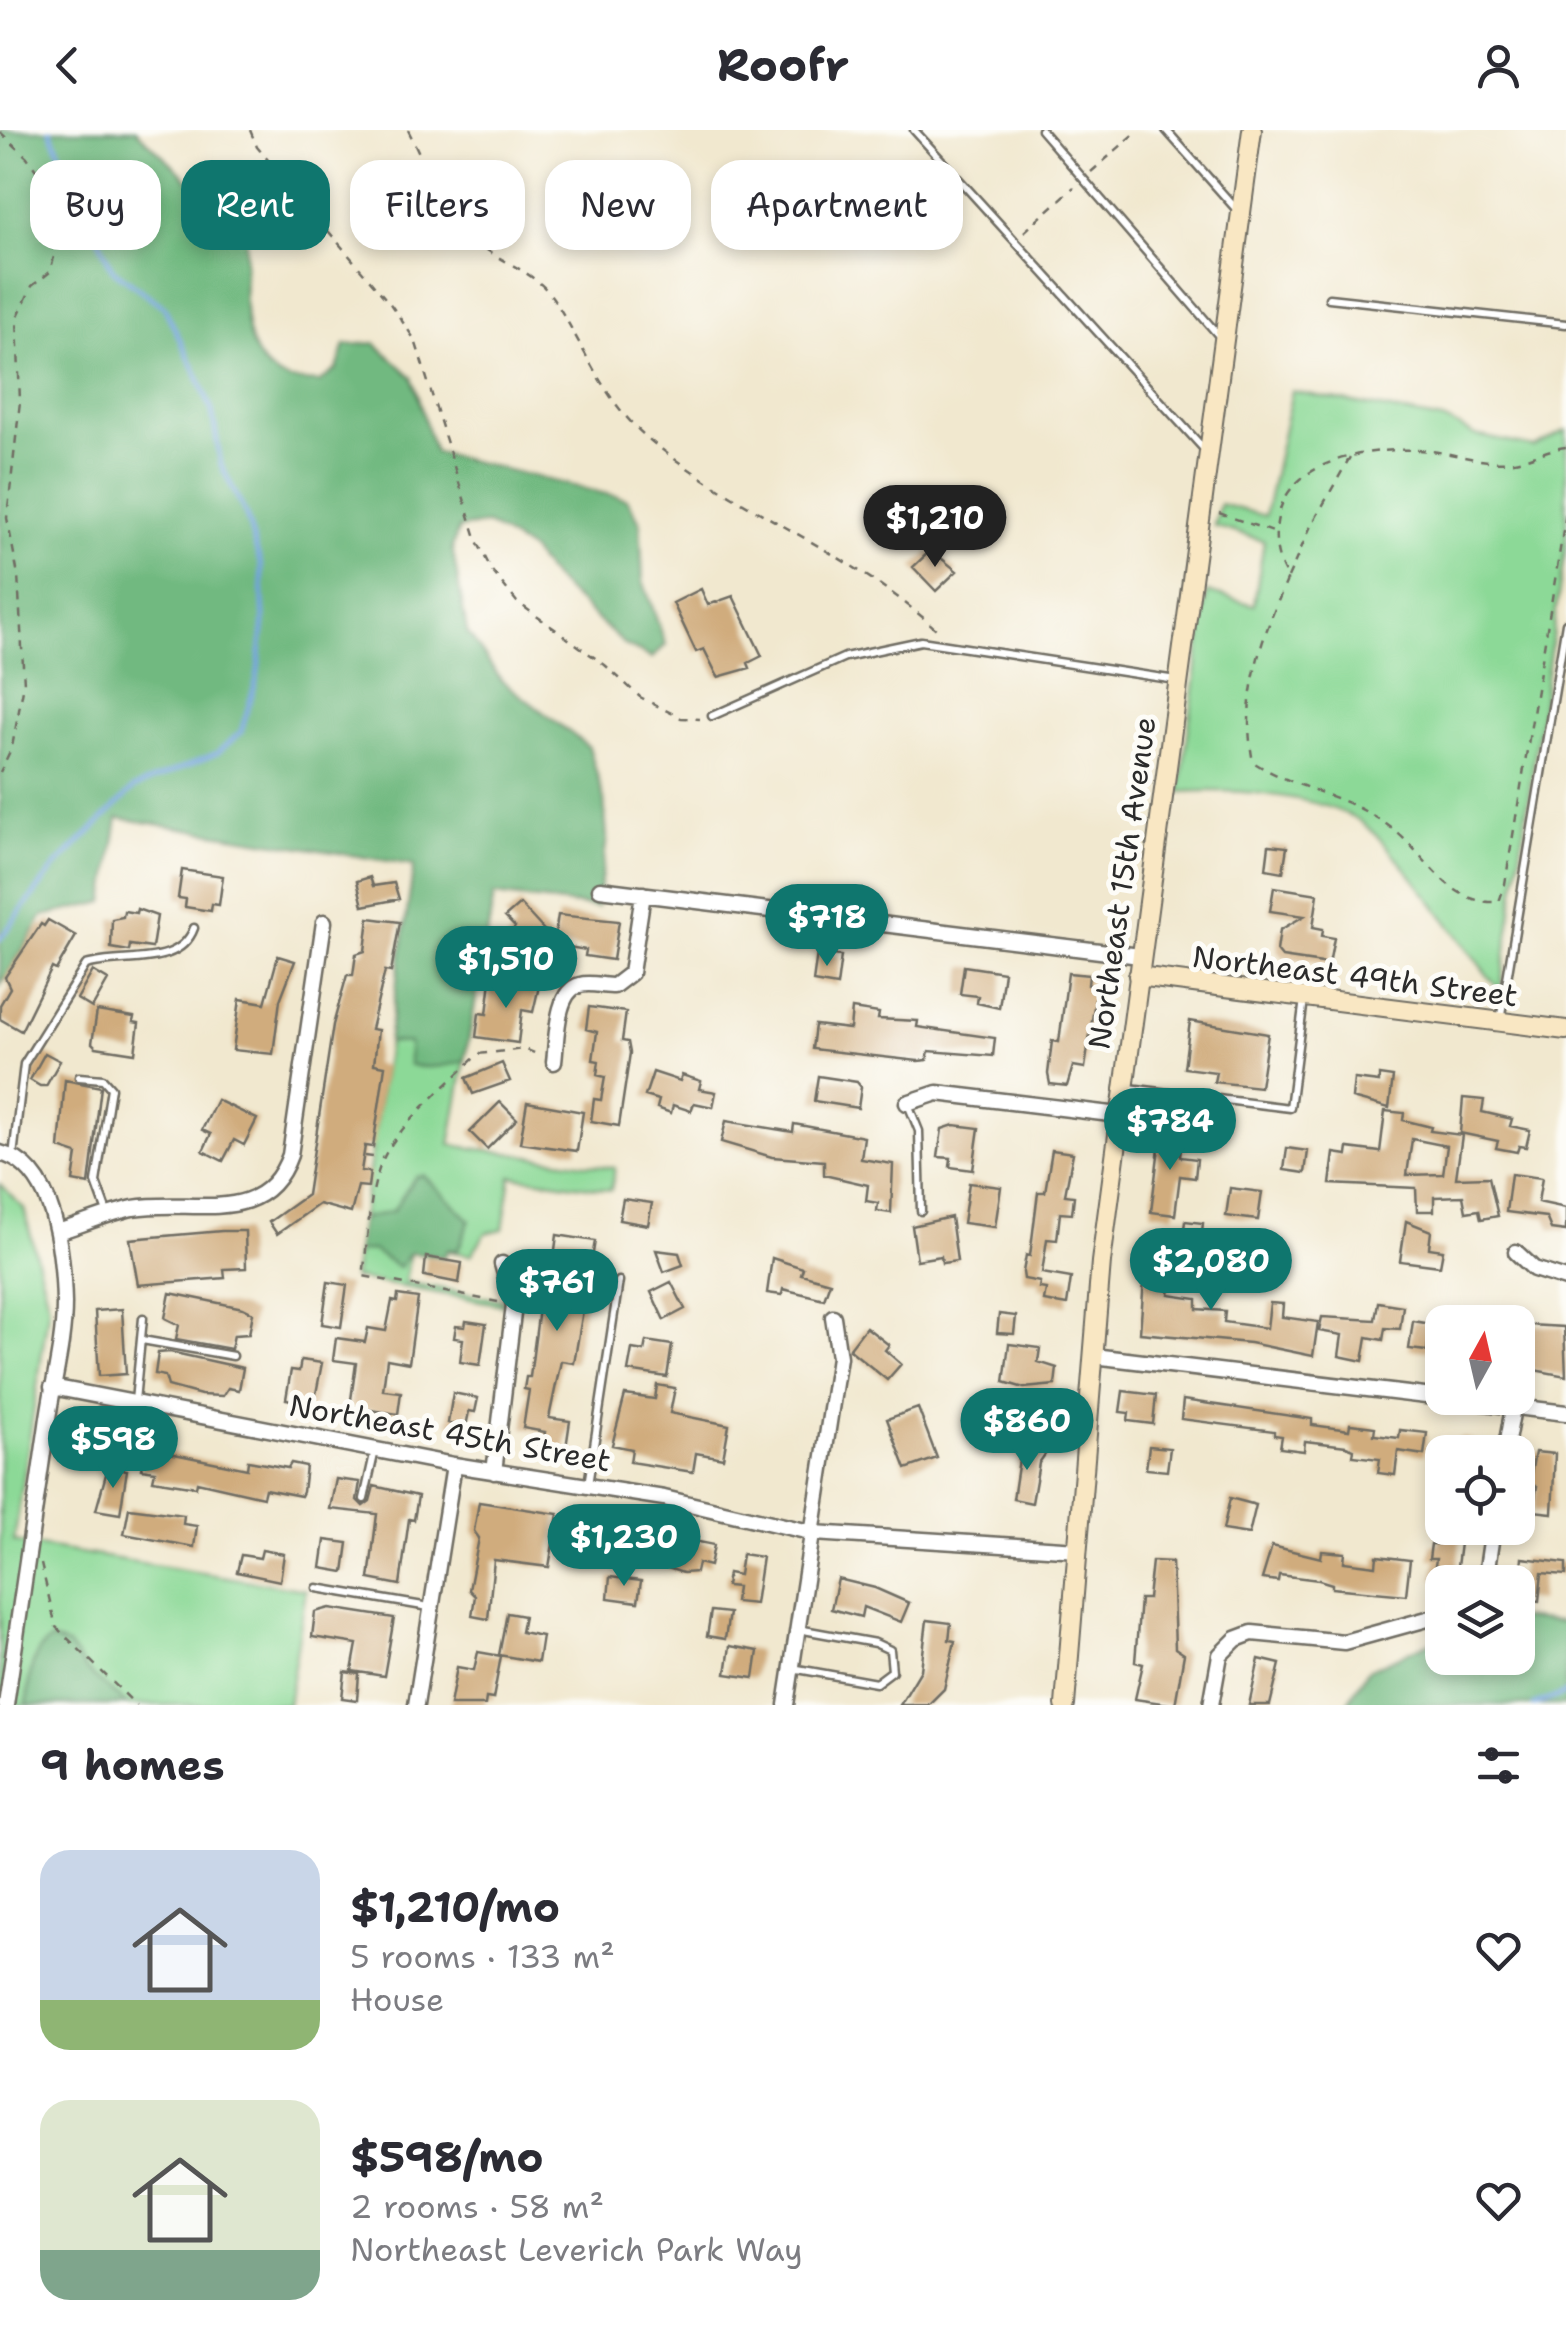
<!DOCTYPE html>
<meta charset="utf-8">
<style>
body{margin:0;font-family:"Shantell Sans",sans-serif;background:#f2f2f3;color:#2b2b33;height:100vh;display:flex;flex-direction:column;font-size:38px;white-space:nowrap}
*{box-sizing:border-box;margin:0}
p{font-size:32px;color:#7c7c81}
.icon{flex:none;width:55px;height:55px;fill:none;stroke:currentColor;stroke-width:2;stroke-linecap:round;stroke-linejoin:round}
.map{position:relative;height:1575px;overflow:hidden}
.details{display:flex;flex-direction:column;background:#fff;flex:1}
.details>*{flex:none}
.hud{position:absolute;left:30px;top:30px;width:1000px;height:90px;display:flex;gap:20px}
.needle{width:65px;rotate:8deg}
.tools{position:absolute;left:1425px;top:1175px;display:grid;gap:20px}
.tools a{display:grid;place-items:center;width:110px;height:110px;border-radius:20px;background:#fff;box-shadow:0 5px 15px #0003;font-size:50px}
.price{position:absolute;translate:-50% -85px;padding:0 22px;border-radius:35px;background:#0f766e;color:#fff;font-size:32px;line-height:65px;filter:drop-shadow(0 2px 5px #0008)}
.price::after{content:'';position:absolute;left:50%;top:60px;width:30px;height:22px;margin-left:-15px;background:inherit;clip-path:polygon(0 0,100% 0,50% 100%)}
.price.selected{background:#222;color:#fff}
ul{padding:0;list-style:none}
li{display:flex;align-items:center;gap:30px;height:250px;padding:0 40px}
li span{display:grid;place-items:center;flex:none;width:280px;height:200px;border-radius:30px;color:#555}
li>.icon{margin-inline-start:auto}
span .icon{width:120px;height:120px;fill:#fffc;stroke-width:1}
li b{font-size:42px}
h2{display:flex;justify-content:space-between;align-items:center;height:120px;padding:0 40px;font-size:42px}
.chip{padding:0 35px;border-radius:30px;background:#fff;box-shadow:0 5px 15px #0003;font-size:35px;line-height:90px}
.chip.selected{background:#0f766e;color:#fff}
header{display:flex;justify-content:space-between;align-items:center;height:130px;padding:0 40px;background:#fff;font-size:45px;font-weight:700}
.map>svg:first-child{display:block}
.green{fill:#8cd997;stroke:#5c8261;stroke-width:2.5}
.forest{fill:#71b980;stroke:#4e7256;stroke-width:2.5}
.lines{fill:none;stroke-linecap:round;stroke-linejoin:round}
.stream{stroke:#71a3dc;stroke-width:5}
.building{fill:#d0ac7d;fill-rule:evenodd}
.lane-casing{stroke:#706d64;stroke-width:11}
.street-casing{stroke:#706d64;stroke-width:19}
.secondary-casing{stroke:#706d64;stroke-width:22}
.path{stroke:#706d64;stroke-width:2.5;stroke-dasharray:8 8;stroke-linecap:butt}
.lane{stroke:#fff;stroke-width:6}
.street{stroke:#fff;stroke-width:14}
.secondary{stroke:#f9e7c3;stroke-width:18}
.labels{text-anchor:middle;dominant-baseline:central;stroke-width:10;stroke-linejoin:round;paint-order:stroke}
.street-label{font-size:30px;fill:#2b2b2b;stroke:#fdfcf7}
</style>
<header><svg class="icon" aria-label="back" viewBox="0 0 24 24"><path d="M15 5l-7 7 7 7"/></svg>Roofr<svg class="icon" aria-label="person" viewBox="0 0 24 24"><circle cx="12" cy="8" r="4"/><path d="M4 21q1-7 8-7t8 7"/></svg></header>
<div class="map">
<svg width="1566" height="1575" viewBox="0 0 1566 1575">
<rect width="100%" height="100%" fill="#fdfcf7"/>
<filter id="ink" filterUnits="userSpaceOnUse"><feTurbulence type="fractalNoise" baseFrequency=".01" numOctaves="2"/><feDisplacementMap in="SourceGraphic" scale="20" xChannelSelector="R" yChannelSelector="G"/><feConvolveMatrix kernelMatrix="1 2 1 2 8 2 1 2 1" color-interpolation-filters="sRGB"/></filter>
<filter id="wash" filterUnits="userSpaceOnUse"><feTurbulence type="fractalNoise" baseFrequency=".0048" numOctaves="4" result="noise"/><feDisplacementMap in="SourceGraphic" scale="40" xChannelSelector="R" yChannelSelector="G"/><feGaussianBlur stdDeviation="2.25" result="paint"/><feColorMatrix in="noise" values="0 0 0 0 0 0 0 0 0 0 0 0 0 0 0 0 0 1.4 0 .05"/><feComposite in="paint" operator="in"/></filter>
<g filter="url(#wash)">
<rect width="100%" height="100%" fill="#f1e8cf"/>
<path class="green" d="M1292,261l155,30 28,14 59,12 32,-17v113l-66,448c-31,-37 -112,-157 -147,-174 -51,-24 -119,-28 -173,-25l27,-200 47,13 10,-64 -50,-15 6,-22 45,12z
M412,752l82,12 -44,251 165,23 -4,22 -100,-14 -8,53 -17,4 -15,22 -60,-10 -6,37 98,18v5l-150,-27z
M0,1054l24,25 25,97 -35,236 292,48 -18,115h-288z"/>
<path class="forest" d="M0,0h136l110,105c1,45 -14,119 35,142 10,5 27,4 39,5l17,-13 8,-24 30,-2 37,34 22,75 193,47 13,23 3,59 23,64 -14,13 -27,-13 -72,-66 -23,-29 -43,-26 -28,4 -7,19 15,85 35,49 87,66 15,52 3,39 -10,69 -103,-12 -29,165c-12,6 -43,10 -56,4v-21l-21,-1 26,-177 -296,-47 -13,84 -62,14 -43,70z
M423,1045l47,45 -12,30h-11l-3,7 -34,-4 -11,14 -27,-17 -16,2 5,-33 32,-8 22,-34z
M1518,1488l48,5v82h-220l22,-35 74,-33v21h76z
M51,1510l17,5 19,26 41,34h-101c2,-23 2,-53 24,-65z"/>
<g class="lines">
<path class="stream" d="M0,809l55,-72 79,-79 83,-35 24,-21 16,-54 7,-57 -3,-55 -15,-51 -25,-50 -9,-54 -14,-35 -34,-69 -52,-38 -62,-139
M1534,1575l32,-12"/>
</g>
<g id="blocks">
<path class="building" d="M931,420l26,21 -21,20 -23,-24z
M701,459l7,16 25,-9 29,60 -14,7 2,5 -32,9 -14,-28 -8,3 -23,-49z
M1269,715l18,2 -4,25 -17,-3z
M182,740l41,6 -4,29 -7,-1 -1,7 -26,-4 1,-8 -8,-1z
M370,747l3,9 21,-3 5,16 -36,7 -6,-25z
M1274,757l44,7 -5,33 10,2 -1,7 12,2 -5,26 -47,-7 -5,-6 3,-21 24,-14 -34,-5z
M520,774l34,37 4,-26 61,6 -6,39 -28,-4 1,-6 -45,-8 -23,34 -25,-16 22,-33 -10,-10z
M137,779l20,7 -5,32 -22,-3 -1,6 -18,-3 1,-29 11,-2 1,-6 12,2z
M369,788l31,4 -9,50 -6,-1 -14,58 7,1 -4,34 11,2 -12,81 -8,-1 -4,25 9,1 -2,15 -10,-1 -7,27 -32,-9 -42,30 -8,-12 38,-27 26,-170 14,-50h6l3,-21 9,-3z
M48,790l28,16 -20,34 -4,-2 -31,63 -21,-12v-14l10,-17 -5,-11 36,-53 3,2z
M817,823l24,3 -4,30 -24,-4z
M278,826l17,5 -15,39 -7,54 -40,-4 7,-51 25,4z
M964,836l40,6 -5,36 -22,-5 1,-7 -18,-2z
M93,841l15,9 -16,28 -15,-9z
M1068,843l21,2 -1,10 9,1 -12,82 -12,-2 -6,20 -17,-2 -2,-10 4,-33 7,1z
M491,850l48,6 -6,26 -11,-2 -4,33 -42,-6 3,-24 8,1z
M589,877l37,5 -4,29 6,1 2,11 -11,73 -28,-5 3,-22 7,1 4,-23 -8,-2 2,-14 -6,-1 4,-28 -11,-3z
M852,879l27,4 -1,6 40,2 -1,6 78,11 -2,18 -64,-5 -2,9 -9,1 -106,-12 3,-24 35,4z
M97,881l37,6 -1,5 6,1 -4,30 -39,-6 -4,-4z
M1190,891l78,13 -8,53 -46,-5 2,-10 -32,-4z
M45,923l15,8 -14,25h-6l-10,-6z
M502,933l8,18 -37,13 -7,-16z
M653,942l27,9 2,-6 19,6 -2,8 17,3 -3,15 -19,-4 -3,8 -18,-6 -2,8 -14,-5 2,-8 -14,-4z
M1379,945l14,2 -4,31 -37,-10 2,-19 25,3z
M818,946l39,6 4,5 -3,21 -44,-7z
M65,950l36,7 -12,97 -16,-3 4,-27 -18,-6z
M1463,968l21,2 -2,12 30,7 -2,7 20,4 -4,17 -7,-1 -2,6 -21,-4 2,-7 -38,-8z
M217,970l40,19 -13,26 -10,-5 -11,21 -20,-10 8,-17 -9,-4z
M500,972l17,17 -30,30 -17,-17z
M527,972l56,10 -6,39 -57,-8z
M1385,981l19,2 -1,7 28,7 -1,4 32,4 -6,43 33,-1 9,39 -17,3 -2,-9 -13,2 -3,-16 -29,1v14h-17l-1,-23 -86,-4 4,-31 13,2 1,-7 32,4zM1412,1009l35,7 -4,28 -36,1z
M726,991l67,11 1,-8 70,13 -3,22 32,5 -2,49 -14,-2 1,-8 -12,-2 2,-16 -44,-10v-14l-52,-4 -51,-15z
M954,995l25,3 -6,42 -23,-3 1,-9 -13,-1 4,-28z
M1161,1001l22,2 -3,24 17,2 -2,19 -15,-2 -5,39 -24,-3z
M1287,1018l21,3 -3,22 -21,-3z
M1052,1020l21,3 -8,42 9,1 -2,18 -12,-1 -3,27 -10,-1 -5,34 29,5 -4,27 -23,-4 2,-12 -7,-1 1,-6 -16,-3 -1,-7 3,-17 4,1 8,-64h7z
M1511,1044l31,4 -4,24 28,6v23l-15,-2 -5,-12 -40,-5z
M969,1053l32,4 -6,40 -32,-4z
M1230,1058l32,4 -4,28 -32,-4z
M623,1069l29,4 -4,22 -29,-5z
M951,1087l6,44 -15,2 -1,-7 -24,4 -5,-34z
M1185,1091l18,2 -2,17 27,4 -3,17 -44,-7z
M1406,1091l25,10 -2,17 14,2 -3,16 -40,-5z
M222,1101h23l1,37 -22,1 1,9 -87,7 -8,-46z
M557,1105l38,6 -21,122 -13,-2 -12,57 21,3 -4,27 -8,2 -16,-2 3,-16 -22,-4 6,-38 -5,-1 2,-12h4l15,-114 8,2z
M1147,1110l29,5 -7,50 28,4v10l28,2 -1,11 43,6 3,-25 13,1 -1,13 36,5 -5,34 -63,-13 -110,-10z
M656,1120l23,3 4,12 -19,7z
M426,1127l36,6 -3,20 -35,-7z
M772,1128l31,10 -2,6 29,8 -6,17 -41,-10 -1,6 -15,-2z
M328,1152l19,3 -6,42 -19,-3z
M671,1152l14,27 -21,11 -13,-28z
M170,1163l73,15 10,5 -4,21 -15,1 -3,14 -55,-10 3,-14 -14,-7z
M398,1165l20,3 -9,65 -22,-4 -4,31 18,2 -3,22 -48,-7 6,-44 -23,-3 3,-22 29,4 3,-14 18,3 6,-30 5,1z
M1378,1172l25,4 -3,23 -15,-1 -2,12 -16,-3 -4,24 -24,-5 3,-21 -23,-4 3,-14 53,3z
M122,1179l4,65 -27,2 -4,-65z
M999,1184l17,2 -2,18 -17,-1z
M466,1191l20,3 -6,41 -20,-3 3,-23 -9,-1 2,-12 9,1z
M1413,1191l18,3 -4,27 -18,-2z
M1529,1195l35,2 2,49 -48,-9v-17l7,1z
M866,1197l23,18 -4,5 16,14 -14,16 -38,-31z
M646,1211l26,4 -5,32 -39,-6 4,-22 12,2z
M1009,1214l31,4 -2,14 19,6 -2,17 -31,3 -20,-6z
M170,1222l73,16 -4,22 -11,-2 -5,8 -22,-1 -33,-9 -3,-10 -10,-2 3,-21z
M301,1230l21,3 -9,46 -17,-3 1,-5 -11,-2 5,-29 8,1z
M657,1255l18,3 -5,25 59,12 -6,33 -27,-5 -3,19 -63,-10 2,-13 -20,-4 13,-50 30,4z
M1123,1261l33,4 -3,29 -25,-3 1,-8 -9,-1z
M453,1263l25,5 -3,14 -6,-1 -3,16 -18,-4z
M1183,1270l129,19v6l37,5 1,-6 25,3 -1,8 25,3 1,-8 27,3 -3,22 -26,-4 -3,24 -17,-2 2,-14 -27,-3 1,-7 -8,-3 -41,-5 -1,10 -24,-3 2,-12 -8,-1v-4l-93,-12z
M918,1278l19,50 -31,11 -19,-50z
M1463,1308l27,7 -1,7h-37l2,-12z
M1027,1314l19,9 -7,10 -7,40 -19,-4 8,-53z
M1149,1316l21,2 -3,23 -21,-2z
M145,1318l102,21 1,-8 40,7 3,-5 15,3 -3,26 -2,4 -36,-7 -2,8 -66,-15 -1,5 -43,-7 2,-9 -14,-2z
M1535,1322l20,2 -3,59 -19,-2 4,-25 -8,-1z
M108,1337l19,3 -7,44 -24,-4z
M336,1349l24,3 -3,18 6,6 7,-5 4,-15 44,10 -4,24 -5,-1 -9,66 -31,-6 8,-65 -47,-5z
M1230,1368l26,7 -7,29 -26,-4z
M479,1372l79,12 -9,53 -55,-7 -6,59 -16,-3 3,-20 -6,-6 10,-52 -5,-7z
M129,1378l55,7 -1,9 14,2 -3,21 -70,-13z
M590,1392l15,2 -4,24 -15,-2z
M1440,1398h22l-7,54 -22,-3 3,-20h-7l2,-15h7z
M664,1405l50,10 -4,21 -12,-3 -2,9 -13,1 -25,-8z
M325,1410l23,3 -4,29 -23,-4z
M1272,1416l49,12 1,-7 23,2 -1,9 32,4 1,-10 33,4 -4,35 -74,-7v-4l-13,-4 -40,-5 -1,6 -16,-2z
M262,1420l22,4 -4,27 -43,-9 4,-17 19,3z
M742,1424l20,3 -7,47 -20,-2 2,-15 -11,-1 2,-13 11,2z
M1522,1428l44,5v12l-24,-2 -3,28 -21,-2z
M1152,1431l20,1 3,86 9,6 -9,51 -40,-6 8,-35 -8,-2 5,-63h8z
M610,1447l31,4 -3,21 -30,-4z
M838,1449l37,9 34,15 -8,19 -38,-15 -2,10 -30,-8z
M330,1478l64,10 -10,58 -32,-5 5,-27 -45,-7 3,-25z
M711,1481l18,2 -4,26 -18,-3z
M507,1483l17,3 -3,16 21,4 -4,26 -39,-7z
M927,1490l24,3 -2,17 6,1 -11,48 -16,16h-28l21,-35z
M730,1516l28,5 -4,27 -28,-4z
M478,1522l23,4 -8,43 -7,-1 -1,7h-35l7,-38 17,3z
M1259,1529l21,5 -10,41h-21z
M345,1542l14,2 -2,26 -15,-2z"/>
</g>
</g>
<g filter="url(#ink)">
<use href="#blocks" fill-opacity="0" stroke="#706d64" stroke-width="2.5"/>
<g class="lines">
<defs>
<path id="lane" d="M914,0l290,319
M1041,0l179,207
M1166,0l71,80
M1329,168l237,26
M712,586l133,-59 76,-16 255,39
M1500,891l66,-398
M79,947l24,2 8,9 -15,94 12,33
M1129,958l161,20 14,-109
M908,974l11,27 2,80
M13,1026l11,-92 62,-99c37,-11 93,4 108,-37
M142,1210l91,16
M135,1271l8,-83
M588,1355l31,-204
M364,1369l11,-49
M317,1458l112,19
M792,1538l84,15 16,-12 -2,-21 -15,-7 -77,-14"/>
<path id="street" d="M600,759l540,67
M554,932c3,-21 1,-71 26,-77 10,-3 23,1 34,1l17,-13 12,-79
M907,973l30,-10 182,22
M0,1023c57,14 63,103 64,151 0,40 -12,82 -17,121 -13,94 -27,187 -41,280
M57,1102c25,-7 51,-19 76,-24 61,-10 131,20 157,-53l34,-233
M1516,1122l18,17 32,10
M1094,1226l472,57
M52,1257l402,78 210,33 150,35 264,17
M1505,1322l8,-44
M494,1342l20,-167 -12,-41
M1485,1452l8,-54
M416,1575l38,-240
M786,1575l53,-348 -6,-40
M1211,1575l9,-50 16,-16 16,-6 92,9 98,-27"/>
<path id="secondary" d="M1138,846l428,54
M1065,1575l36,-443 151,-1132"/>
</defs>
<use href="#lane" class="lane-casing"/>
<use href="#street" class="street-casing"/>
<use href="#secondary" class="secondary-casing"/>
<path class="path" d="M250,0l7,17 134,158 24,35 62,201 15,30 25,31 88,63 35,32 41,21 19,1
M408,0c20,39 31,80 66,110 24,22 60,30 79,58 33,50 49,103 98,143 89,72 201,110 286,189
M0,2l27,25 17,25 11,30v41l-5,19 -18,14 -15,32 3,84 -13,116 11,57 6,109 -12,63 -12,25
M1091,42l48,-42
M1024,102l50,-45
M1566,317c-18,2 -34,11 -52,14 -27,4 -56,-7 -83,-10 -50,-5 -137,4 -152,62 -6,23 -4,45 9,65 -27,61 -48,117 -35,184 47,30 96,32 141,68 35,28 54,75 105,72l6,-18 61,-371
M1219,383l54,19
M1288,448l22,-50 40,-71
M365,1026l18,2
M498,1172l-135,-26c6,-39 4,-97 28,-131 22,-33 59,-62 87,-91l46,-5 16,6
M41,1434l15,63 80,78"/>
<use href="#lane" class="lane"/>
<use href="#street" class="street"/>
<use href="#secondary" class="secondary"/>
</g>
</g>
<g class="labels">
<g class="street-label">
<text transform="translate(1122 753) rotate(-82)">Northeast 15th Avenue</text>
<text transform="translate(1355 846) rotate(7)">Northeast 49th Street</text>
<text transform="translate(450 1303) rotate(10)">Northeast 45th Street</text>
</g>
</g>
</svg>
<div class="tools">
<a><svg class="needle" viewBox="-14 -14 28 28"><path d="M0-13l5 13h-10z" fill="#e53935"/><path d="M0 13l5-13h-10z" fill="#7c7c81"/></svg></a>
<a><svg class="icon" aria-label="locate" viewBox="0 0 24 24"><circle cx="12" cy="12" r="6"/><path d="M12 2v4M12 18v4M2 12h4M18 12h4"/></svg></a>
<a><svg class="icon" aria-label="layers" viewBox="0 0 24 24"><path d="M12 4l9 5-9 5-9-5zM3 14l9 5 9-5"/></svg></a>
</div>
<b class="price selected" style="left:935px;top:440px">$1,210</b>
<b class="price" style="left:827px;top:839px">$718</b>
<b class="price" style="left:506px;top:881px">$1,510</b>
<b class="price" style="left:1170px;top:1043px">$784</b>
<b class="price" style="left:1211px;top:1183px">$2,080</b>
<b class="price" style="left:557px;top:1204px">$761</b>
<b class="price" style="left:1027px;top:1343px">$860</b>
<b class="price" style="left:113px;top:1361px">$598</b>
<b class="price" style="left:624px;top:1459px">$1,230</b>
<div class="hud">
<a class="chip">Buy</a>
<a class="chip selected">Rent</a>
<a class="chip">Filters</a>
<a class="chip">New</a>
<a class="chip">Apartment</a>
</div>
</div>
<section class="details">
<h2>9 homes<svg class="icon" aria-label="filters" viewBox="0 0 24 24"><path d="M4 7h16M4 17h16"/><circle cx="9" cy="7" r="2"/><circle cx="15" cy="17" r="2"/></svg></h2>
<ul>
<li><span style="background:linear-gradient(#c9d6e8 75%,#8fb573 0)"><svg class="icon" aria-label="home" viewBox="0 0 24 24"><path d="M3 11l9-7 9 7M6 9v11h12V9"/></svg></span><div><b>$1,210/mo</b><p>5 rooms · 133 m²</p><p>House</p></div><svg class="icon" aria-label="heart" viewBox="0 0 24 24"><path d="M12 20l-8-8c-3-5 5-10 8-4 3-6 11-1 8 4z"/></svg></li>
<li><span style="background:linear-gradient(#dfe7d0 75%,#7fa58c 0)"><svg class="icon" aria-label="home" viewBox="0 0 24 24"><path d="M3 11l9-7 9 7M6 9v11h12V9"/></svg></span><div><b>$598/mo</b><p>2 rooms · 58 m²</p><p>Northeast Leverich Park Way</p></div><svg class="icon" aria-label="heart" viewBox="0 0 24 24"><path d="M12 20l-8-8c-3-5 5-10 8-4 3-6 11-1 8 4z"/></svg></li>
</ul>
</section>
